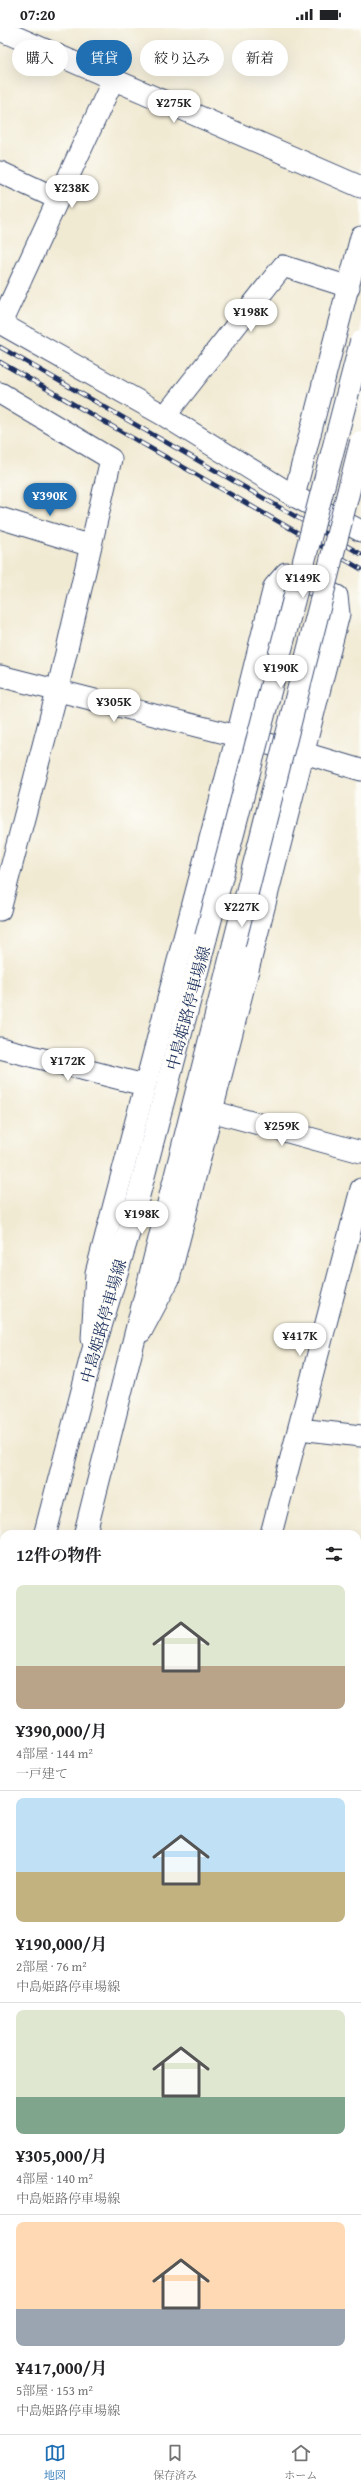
<!DOCTYPE html>
<html lang="ja">
<meta charset="utf-8">
<style>
body{margin:0;font-family:"Gentium Book Plus","Noto Serif JP",serif;background:#f2f2f2;color:#202124;height:100vh;display:flex;flex-direction:column;font-size:15px;white-space:nowrap}
*{box-sizing:border-box;margin:0}
p{font-size:13px;color:#757577}
.icon{flex:none;width:22px;height:22px;fill:none;stroke:currentColor;stroke-width:2;stroke-linecap:round;stroke-linejoin:round}
.map{position:relative;flex:1;overflow:hidden}
.drawer{position:absolute;left:0px;top:1502px;width:361px;height:904px;display:flex;flex-direction:column;background:#fff;border-radius:12px 12px 0 0;box-shadow:0 4px 16px #0002}
.drawer>*{flex:none}
.hud{position:absolute;left:12px;top:12px;width:337px;height:36px;display:flex;gap:8px}
.price{position:absolute;translate:-50% -34px;padding:0 9px;border-radius:14px;background:#fff;color:#222;font-size:13px;line-height:26px;filter:drop-shadow(0 1px 2px #0008)}
.price::after{content:'';position:absolute;left:50%;top:24px;width:12px;height:9px;margin-left:-6px;background:inherit;clip-path:polygon(0 0,100% 0,50% 100%)}
.price.current{background:#1f6fb2;color:#fff}
ul{padding:0;list-style:none}
li{display:grid;align-content:center;gap:8px;height:212px;padding:0 16px}
li+li{border-top:1px solid #e0e0e0}
li span{display:grid;place-items:center;height:124px;border-radius:8px;color:#555}
li>.icon{margin-inline-start:auto}
span .icon{width:72px;height:72px;fill:#fffc;stroke-width:1}
li b{font-size:17px}
h2{display:flex;justify-content:space-between;align-items:center;height:48px;padding:0 16px;font-size:17px}
.pill{padding:0 14px;border-radius:18px;background:#fff;box-shadow:0 4px 16px #0002;font-size:14px;line-height:36px}
.pill.current{background:#1f6fb2;color:#fff}
.status{display:flex;justify-content:space-between;align-items:center;height:28px;padding:0 20px;background:#fff;direction:ltr}
.status svg{height:11px;fill:currentColor}
.dock{display:flex;justify-content:space-around;align-items:center;height:56px;border-top:1px solid #e0e0e0;background:#fff;font-size:11px;color:#757577}
.dock a{display:grid;justify-items:center;gap:2px}
.dock .current{color:#1f6fb2}
.map>svg:first-child{display:block}
.lines{fill:none;stroke-linecap:round;stroke-linejoin:round}
.minor-casing{stroke:#3b4b70;stroke-width:23}
.major-casing{stroke:#3b4b70;stroke-width:24}
.highway-casing{stroke:#3b4b70;stroke-width:24}
.minor{stroke:#fff;stroke-width:21}
.major{stroke:#fff;stroke-width:22}
.highway{stroke:#fff;stroke-width:22}
.rail-casing{stroke:#1b2f5e;stroke-width:4.5}
.rail{stroke:#fdfcf7;stroke-width:3;stroke-dasharray:9;stroke-linecap:butt}
.major-bridge-casing{stroke:#3b4b70;stroke-width:24;stroke-linecap:butt}
.major-bridge{stroke:#fff;stroke-width:22}
.labels{text-anchor:middle;dominant-baseline:central;stroke-width:3;stroke-linejoin:round;paint-order:stroke}
.street-label{font-size:16px;fill:#1b2f5e;stroke:#fdfcf7}
</style>
<div class="status"><b>07:20</b><svg viewBox="0 0 49 12"><path d="M0 12V9h3v3zM5 12V6h3v6zM10 12V3h3v9zM15 12V0h3v12zM26 1h20v11H26zM47 4h2v5h-2z"/></svg></div>
<div class="map">
<svg width="361" height="2406" viewBox="0 0 361 2406">
<rect width="100%" height="100%" fill="#fdfcf7"/>
<filter id="ink" filterUnits="userSpaceOnUse"><feTurbulence type="fractalNoise" baseFrequency=".025" numOctaves="2"/><feDisplacementMap in="SourceGraphic" scale="8" xChannelSelector="R" yChannelSelector="G"/><feConvolveMatrix kernelMatrix="1 2 1 2 8 2 1 2 1" color-interpolation-filters="sRGB"/></filter>
<filter id="wash" filterUnits="userSpaceOnUse"><feTurbulence type="fractalNoise" baseFrequency=".012" numOctaves="4" result="noise"/><feDisplacementMap in="SourceGraphic" scale="16" xChannelSelector="R" yChannelSelector="G"/><feGaussianBlur stdDeviation="0.9" result="paint"/><feColorMatrix in="noise" values="0 0 0 0 0 0 0 0 0 0 0 0 0 0 0 0 0 1.4 0 .05"/><feComposite in="paint" operator="in"/></filter>
<g filter="url(#wash)">
<rect width="100%" height="100%" fill="#f1ead3"/>
</g>
<g filter="url(#ink)">
<g class="lines">
<defs>
<path id="minor" d="M0,2l361,157
M0,144l58,27
M0,295l165,93 129,80 67,35
M1,295l112,-243
M0,365l111,66 -54,233 -57,218
M165,388l118,-150 66,21
M294,468l67,-259
M0,490l91,28
M0,648l304,77 57,17
M0,1020l144,37
M211,1083l150,41
M92,1311l4,-66 141,-537 37,-149 12,-14 51,23 2,18 -170,665 -28,53
M299,1401l62,7
M271,1506l90,-345
M0,1695l4,-18
M0,1848l4,-16
M0,1911h4
M357,1953h4
M0,2030h4"/>
<path id="major" d="M45,1506l46,-176 39,-130 76,-291
M85,1506l149,-590"/>
<path id="highway" d="M0,1580l4,1
M357,1691l4,1"/>
</defs>
<use href="#minor" class="minor-casing"/>
<use href="#major" class="major-casing"/>
<use href="#highway" class="highway-casing"/>
<use href="#minor" class="minor"/>
<use href="#major" class="major"/>
<use href="#highway" class="highway"/>
<defs>
<path id="rail" d="M0,319l361,207
M0,334l361,207"/>
</defs>
<use href="#rail" class="rail-casing"/>
<use href="#rail" class="rail"/>
<defs>
<path id="major-bridge" d="M206,909l155,-595
M234,916l127,-502"/>
</defs>
<use href="#major-bridge" class="major-bridge-casing"/>
<use href="#major-bridge" class="major-bridge"/>
</g>
</g>
<g class="labels">
<g class="street-label">
<text transform="translate(188 980) rotate(-75)">中島姫路停車場線</text>
<text transform="translate(103 1293) rotate(-74)">中島姫路停車場線</text>
</g>
</g>
</svg>
<b class="price" style="left:174px;top:96px">¥275K</b>
<b class="price" style="left:72px;top:181px">¥238K</b>
<b class="price" style="left:251px;top:305px">¥198K</b>
<b class="price current" style="left:50px;top:489px">¥390K</b>
<b class="price" style="left:303px;top:571px">¥149K</b>
<b class="price" style="left:281px;top:661px">¥190K</b>
<b class="price" style="left:114px;top:695px">¥305K</b>
<b class="price" style="left:242px;top:900px">¥227K</b>
<b class="price" style="left:68px;top:1054px">¥172K</b>
<b class="price" style="left:282px;top:1119px">¥259K</b>
<b class="price" style="left:142px;top:1207px">¥198K</b>
<b class="price" style="left:300px;top:1329px">¥417K</b>
<div class="hud">
<a class="pill">購入</a>
<a class="pill current">賃貸</a>
<a class="pill">絞り込み</a>
<a class="pill">新着</a>
</div>
<section class="drawer">
<h2>12件の物件<svg class="icon" aria-label="filters" viewBox="0 0 24 24"><path d="M4 7h16M4 17h16"/><circle cx="9" cy="7" r="2"/><circle cx="15" cy="17" r="2"/></svg></h2>
<ul>
<li><span style="background:linear-gradient(#dfe7d0 65%,#b9a48a 0)"><svg class="icon" aria-label="home" viewBox="0 0 24 24"><path d="M3 11l9-7 9 7M6 9v11h12V9"/></svg></span><div><b>¥390,000/月</b><p>4部屋 · 144 m²</p><p>一戸建て</p></div></li>
<li><span style="background:linear-gradient(#bfe0f5 60%,#c2b280 0)"><svg class="icon" aria-label="home" viewBox="0 0 24 24"><path d="M3 11l9-7 9 7M6 9v11h12V9"/></svg></span><div><b>¥190,000/月</b><p>2部屋 · 76 m²</p><p>中島姫路停車場線</p></div></li>
<li><span style="background:linear-gradient(#dfe7d0 70%,#7fa58c 0)"><svg class="icon" aria-label="home" viewBox="0 0 24 24"><path d="M3 11l9-7 9 7M6 9v11h12V9"/></svg></span><div><b>¥305,000/月</b><p>4部屋 · 140 m²</p><p>中島姫路停車場線</p></div></li>
<li><span style="background:linear-gradient(#ffd9b3 70%,#9aa5b1 0)"><svg class="icon" aria-label="home" viewBox="0 0 24 24"><path d="M3 11l9-7 9 7M6 9v11h12V9"/></svg></span><div><b>¥417,000/月</b><p>5部屋 · 153 m²</p><p>中島姫路停車場線</p></div></li>
</ul>
</section>
</div>
<nav class="dock">
<a class="current"><svg class="icon" aria-label="map" viewBox="0 0 24 24"><path d="M3 6l6-2 6 2 6-2v14l-6 2-6-2-6 2zM9 4v14M15 6v14"/></svg>地図</a>
<a><svg class="icon" aria-label="saved" viewBox="0 0 24 24"><path d="M7 4h10v16l-5-4-5 4z"/></svg>保存済み</a>
<a><svg class="icon" aria-label="home" viewBox="0 0 24 24"><path d="M3 11l9-7 9 7M6 9v11h12V9"/></svg>ホーム</a>
</nav>
